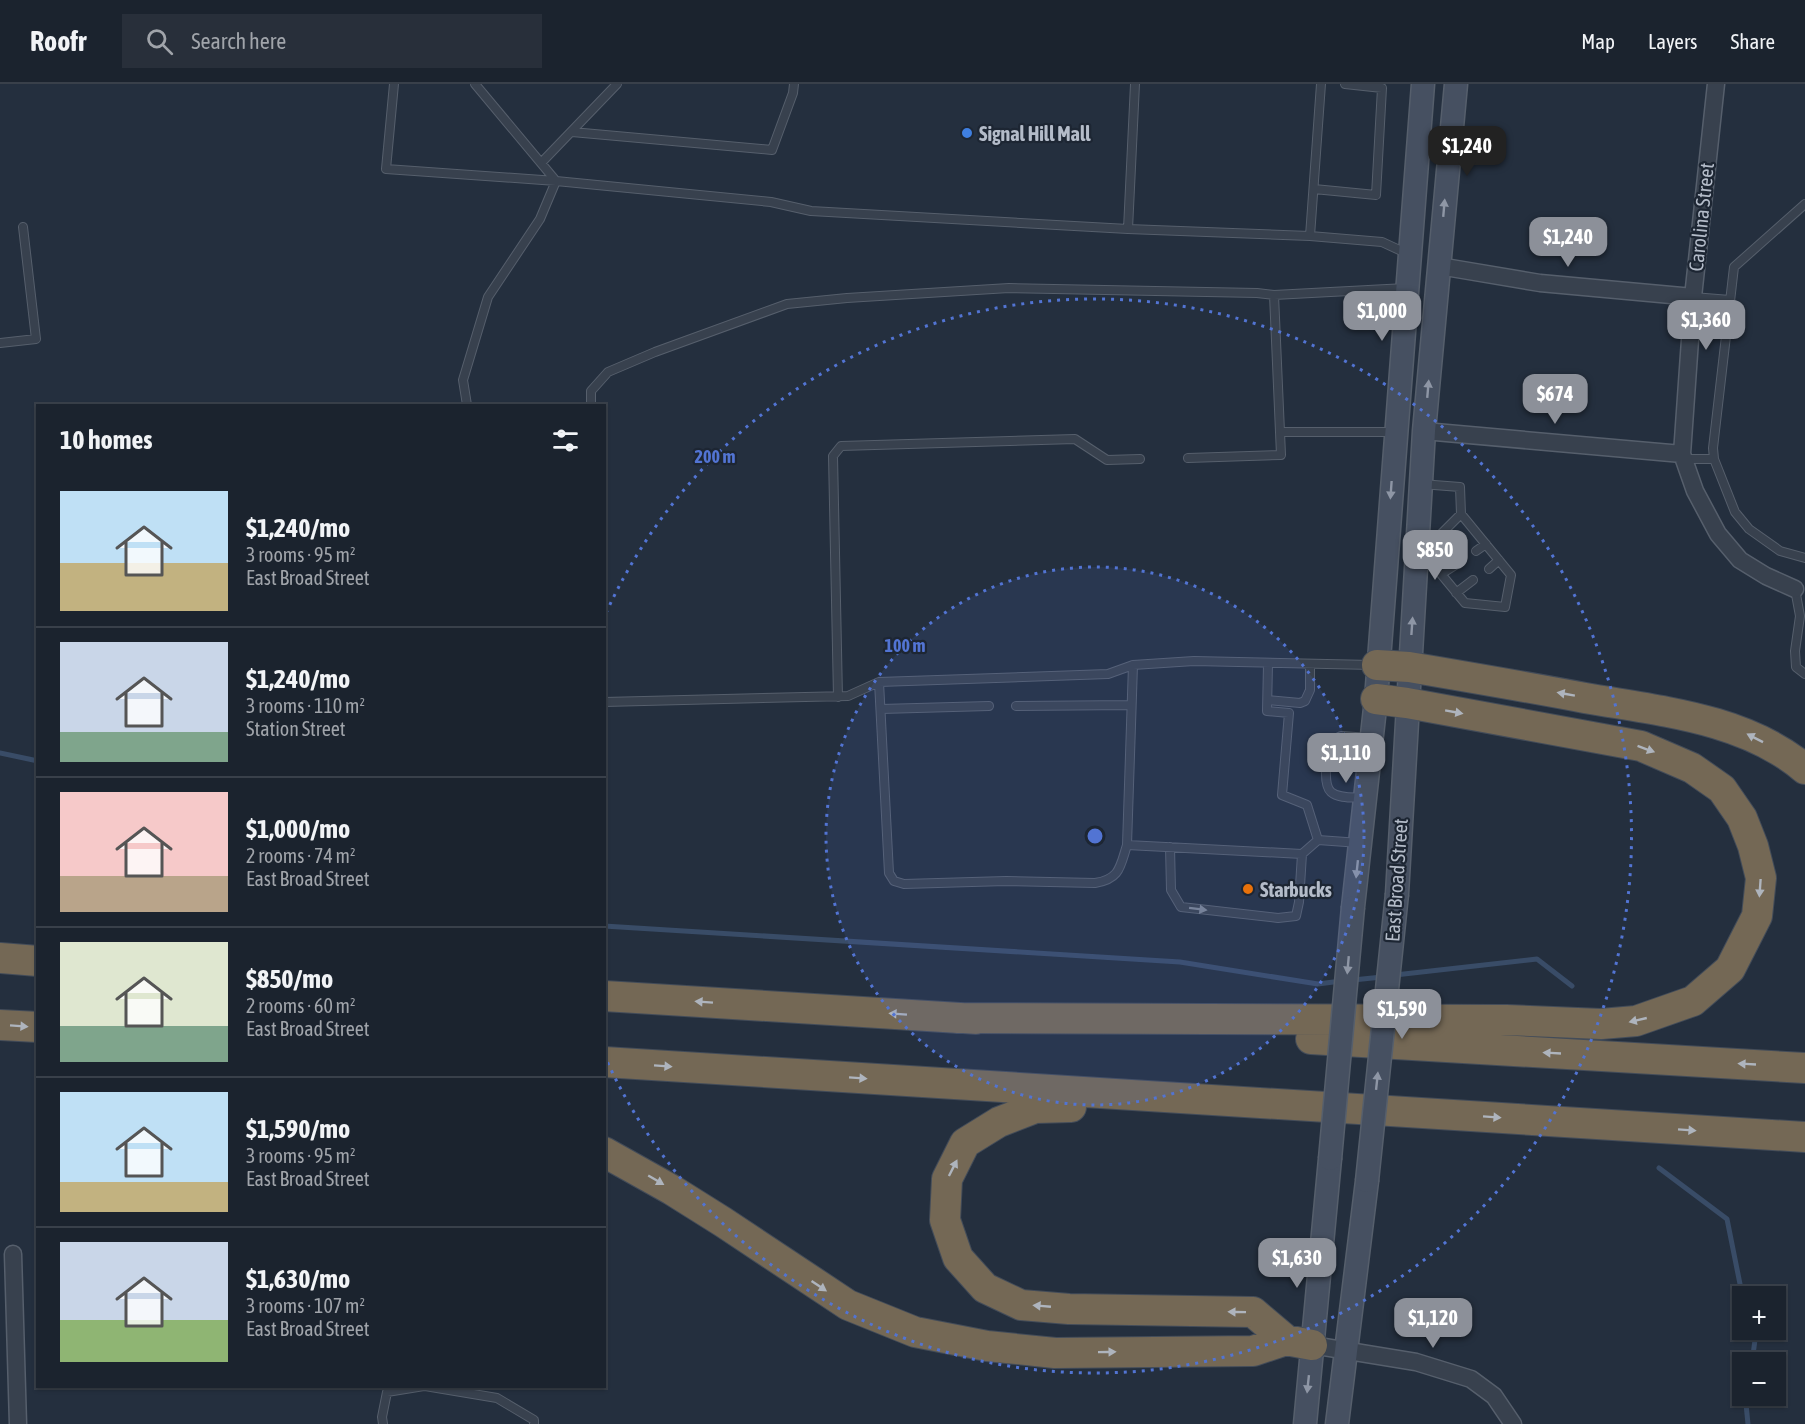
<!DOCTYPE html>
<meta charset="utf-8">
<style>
body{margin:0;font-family:"Asap Condensed",sans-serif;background:#282f3a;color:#f1f3f6;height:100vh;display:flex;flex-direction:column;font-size:22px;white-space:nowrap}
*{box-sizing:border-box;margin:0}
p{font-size:20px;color:#a0a4aa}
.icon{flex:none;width:33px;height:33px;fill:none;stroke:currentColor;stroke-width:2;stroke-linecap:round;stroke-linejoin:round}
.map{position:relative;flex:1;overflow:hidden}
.panel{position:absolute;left:36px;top:320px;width:570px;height:984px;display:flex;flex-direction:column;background:#1b232e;border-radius:0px;box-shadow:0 2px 4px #0004,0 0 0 2px #39404a}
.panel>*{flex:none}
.tools{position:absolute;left:1732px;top:1202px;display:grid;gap:12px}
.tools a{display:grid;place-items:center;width:54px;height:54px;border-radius:0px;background:#1b232e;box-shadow:0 2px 4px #0004,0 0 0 2px #39404a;font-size:30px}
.price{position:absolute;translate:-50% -51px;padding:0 14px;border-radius:12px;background:#8c9099;color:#fff;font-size:20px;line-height:39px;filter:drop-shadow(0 2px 3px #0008)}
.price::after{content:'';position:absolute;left:50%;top:36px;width:18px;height:14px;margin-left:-9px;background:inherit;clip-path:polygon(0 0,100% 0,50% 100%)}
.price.current{background:#222;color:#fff}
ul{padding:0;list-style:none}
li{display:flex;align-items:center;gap:18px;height:150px;padding:0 24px}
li+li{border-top:2px solid #39404a}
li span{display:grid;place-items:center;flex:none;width:168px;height:120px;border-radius:0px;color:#555}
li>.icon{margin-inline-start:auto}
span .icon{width:72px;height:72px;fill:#fffc;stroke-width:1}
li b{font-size:26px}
h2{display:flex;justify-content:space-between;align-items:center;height:72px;padding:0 24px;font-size:26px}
header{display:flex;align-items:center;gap:36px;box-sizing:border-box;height:84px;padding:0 30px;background:#1b232e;border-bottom:2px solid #39404a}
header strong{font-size:28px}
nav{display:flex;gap:33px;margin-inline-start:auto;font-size:21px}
.search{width:420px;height:54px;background:#282f3a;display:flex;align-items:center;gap:15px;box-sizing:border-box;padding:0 21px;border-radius:0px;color:#a0a4aa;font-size:22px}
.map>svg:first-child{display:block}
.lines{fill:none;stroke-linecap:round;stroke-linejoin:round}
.stream{stroke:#394c67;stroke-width:5}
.lane-casing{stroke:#565f6c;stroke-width:10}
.street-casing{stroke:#565f6c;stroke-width:19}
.secondary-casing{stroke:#565f6c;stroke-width:25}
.highway-casing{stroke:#434c59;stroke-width:32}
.lane{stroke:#38414e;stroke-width:8}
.street{stroke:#38414e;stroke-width:16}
.secondary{stroke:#465061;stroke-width:22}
.highway{stroke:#746855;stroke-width:30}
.secondary-bridge-casing{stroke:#565f6c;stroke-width:25;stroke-linecap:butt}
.secondary-bridge{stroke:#465061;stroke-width:22}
.oneway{fill:#8e96a5}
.oneway2{fill:#aeb4bd}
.oneway3{fill:#7c8592}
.ring{fill:none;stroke:#5274d3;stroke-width:3;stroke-dasharray:3 6}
.shop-dot{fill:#3f7fe0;stroke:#1d2633;stroke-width:2}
.food-dot{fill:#e8710a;stroke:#1d2633;stroke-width:2}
.labels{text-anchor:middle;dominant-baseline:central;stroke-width:4.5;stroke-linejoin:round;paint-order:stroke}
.poi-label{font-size:20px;font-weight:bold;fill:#b4bcc9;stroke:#1d2633;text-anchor:start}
.street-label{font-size:20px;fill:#b4bcc9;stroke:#1d2633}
.centre{fill:#5274d3;stroke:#1d2633;stroke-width:3}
.ring-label{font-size:18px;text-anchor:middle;font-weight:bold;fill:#5274d3;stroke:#1d2633;stroke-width:4.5;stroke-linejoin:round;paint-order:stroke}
</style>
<header>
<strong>Roofr</strong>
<div class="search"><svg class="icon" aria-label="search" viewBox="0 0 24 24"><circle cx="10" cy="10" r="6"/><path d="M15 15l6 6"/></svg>Search here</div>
<nav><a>Map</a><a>Layers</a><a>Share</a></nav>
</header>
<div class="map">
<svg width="1805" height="1340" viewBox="0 0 1805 1340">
<rect width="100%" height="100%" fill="#242f3e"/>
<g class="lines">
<path class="stream" d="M0,669l38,8
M604,842l576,36 138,22 23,-3
M1395,891l142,-16 35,27
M1353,896l29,-3
M1659,1084l68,51 16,80
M1751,1245l4,11 -3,22
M1747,1311l-1,9 2,20"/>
<defs>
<path id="lane" d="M394,0l-8,85 170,12 215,21 40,9 317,18 182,7 72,6 26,12
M572,48l200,18 21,-57 1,-9
M541,79l76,-79
M1314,105l62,6 6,-107 -37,-4
M1805,120l-71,63 -21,181 1,11 21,53 14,17 31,22 25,7
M1128,145l7,-145
M1310,152l11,-152
M1274,211l6,137
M1693,213l37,3
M0,259l36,-4 -13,-112
M467,321l-4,-25 25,-83 52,-78 16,-38 -81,-97
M591,321v-14l17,-19 47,-20 132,-48 60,-6 162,-10 248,5 17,2 132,-7
M1188,374l93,-3 -1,-23h115
M1684,375h30
M1421,400l39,3 1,27 50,61 -6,32 -40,-4 -24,-29 -3,-37 23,-23
M1476,467l10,-7
M1489,485l10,-9
M1441,490l19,-12
M1795,505l5,27 -5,35 1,16 9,7
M1456,509l17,-13
M1268,580l-1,47 22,2 -7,82 25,10 11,35
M879,598l10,191 5,8 10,3 102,-3 89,2c25,-4 25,-16 32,-38
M838,613l-5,-241 8,-10 234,-7 32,21 33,-1
M1268,616l32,3 5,-2 5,-11v-26
M604,618l244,-6 31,-14 229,-8 25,-9
M1016,622l115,-1
M881,625l108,-3
M1364,714c-9,-1 -25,1 -33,-6 -9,-8 -4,-41 0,-51l10,-5 29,2
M1360,759l-42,-3 -16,14 -175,-9 6,-180 61,-4 178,4
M1170,763l1,43 10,17 97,11 18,-2 3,-14 3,-48
M425,1302l72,12 37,22v4
M383,1340l-1,-7 5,-25 37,-6"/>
<path id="street" d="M1716,0l-23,213 -11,157 13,37 23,43 22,26 26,16 29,13
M1439,182l101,17 153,14
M1424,347l258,23
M13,1170l5,170
M1312,1261l104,17 55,17 23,17 19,28"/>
<path id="secondary" d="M1397,810l27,-463 32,-347
M1353,823l23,-208 47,-615
M1305,1340l25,-265
M1337,1340l30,-243"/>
<path id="highway" d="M1377,581l32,2c59,10 118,20 176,31 74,13 160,20 220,71
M0,874l38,3
M604,912l372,23
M957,934l549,2 95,4 35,-3 57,-20 37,-32 27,-53 4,-38 -8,-32 -11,-28 -20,-29 -30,-21 -51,-22 -234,-43 -31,-4
M0,941l38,2
M1311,955l494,29
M604,978l1201,75
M1071,1023l-36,1 -36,14 -34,21 -18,36 -2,41 13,38 27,30 36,17 48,4 184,3 33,28
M604,1068l68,38 51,32 125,83 67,27 72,14 68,7 198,-2 33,-11 26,5"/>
</defs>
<use href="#lane" class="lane-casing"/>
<use href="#street" class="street-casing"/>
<use href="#secondary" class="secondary-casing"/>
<use href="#highway" class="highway-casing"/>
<use href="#lane" class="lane"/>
<use href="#street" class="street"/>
<use href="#secondary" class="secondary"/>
<use href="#highway" class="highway"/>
<defs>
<path id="secondary-bridge" d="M1330,1075l23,-252
M1367,1097l30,-287"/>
</defs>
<use href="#secondary-bridge" class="secondary-bridge-casing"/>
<use href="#secondary-bridge" class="secondary-bridge"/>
</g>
<defs><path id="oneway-solid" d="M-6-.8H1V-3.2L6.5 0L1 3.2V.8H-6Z" transform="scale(1.5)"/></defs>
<g class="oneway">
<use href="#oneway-solid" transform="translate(1444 124) rotate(-85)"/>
<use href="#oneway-solid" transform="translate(1428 305) rotate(-85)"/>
<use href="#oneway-solid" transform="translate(1391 406) rotate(94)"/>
<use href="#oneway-solid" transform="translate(1412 542) rotate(-86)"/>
<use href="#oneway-solid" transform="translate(1357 785) rotate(96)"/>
<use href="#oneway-solid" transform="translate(1348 881) rotate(95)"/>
<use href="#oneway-solid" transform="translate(1377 997) rotate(-84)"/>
<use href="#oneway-solid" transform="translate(1308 1300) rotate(96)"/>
</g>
<g class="oneway2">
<use href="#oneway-solid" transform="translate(1566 610) rotate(-170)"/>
<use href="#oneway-solid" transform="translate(1454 628) rotate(10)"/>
<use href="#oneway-solid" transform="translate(1755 654) rotate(-153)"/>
<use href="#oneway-solid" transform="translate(1646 665) rotate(20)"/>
<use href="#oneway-solid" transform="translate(1760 804) rotate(94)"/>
<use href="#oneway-solid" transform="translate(704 918) rotate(-176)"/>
<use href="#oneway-solid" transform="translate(898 930) rotate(-176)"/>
<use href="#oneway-solid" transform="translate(1638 936) rotate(167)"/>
<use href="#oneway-solid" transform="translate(19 942) rotate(4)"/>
<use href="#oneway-solid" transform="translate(1552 969) rotate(-177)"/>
<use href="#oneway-solid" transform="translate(1747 980) rotate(-177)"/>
<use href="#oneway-solid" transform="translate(663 982) rotate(4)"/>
<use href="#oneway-solid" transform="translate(858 994) rotate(4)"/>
<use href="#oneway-solid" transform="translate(1492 1033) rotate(4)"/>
<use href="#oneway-solid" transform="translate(1687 1046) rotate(4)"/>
<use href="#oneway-solid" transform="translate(953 1084) rotate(-63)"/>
<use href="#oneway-solid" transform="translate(656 1096) rotate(30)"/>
<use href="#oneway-solid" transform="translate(819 1202) rotate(34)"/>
<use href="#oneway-solid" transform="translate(1042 1222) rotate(-175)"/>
<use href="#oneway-solid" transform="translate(1237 1228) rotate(-179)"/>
<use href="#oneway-solid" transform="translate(1107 1268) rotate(-1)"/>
</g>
<use class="oneway3" href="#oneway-solid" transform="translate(1198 825) rotate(7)"/>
<circle cx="1095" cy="752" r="269" fill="#5274d3" fill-opacity=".12"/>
<g class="ring">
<circle cx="1095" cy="752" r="269"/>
<path d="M606 529A537 537 0 1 1 606 975"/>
</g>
<circle class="shop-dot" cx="967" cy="49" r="6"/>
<circle class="food-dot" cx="1248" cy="805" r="6"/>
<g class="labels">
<g class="poi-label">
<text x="979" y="49">Signal Hill Mall</text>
<text x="1260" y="805">Starbucks</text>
</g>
<g class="street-label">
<text transform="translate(1701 133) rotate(-84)">Carolina Street</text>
<text transform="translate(1396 796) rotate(-86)">East Broad Street</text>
</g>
</g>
<circle cx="1095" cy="752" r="9" class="centre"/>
<g class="ring-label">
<text x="715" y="379">200 m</text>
<text x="905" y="568">100 m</text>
</g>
</svg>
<div class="tools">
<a>+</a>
<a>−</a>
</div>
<b class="price current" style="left:1467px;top:93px">$1,240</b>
<b class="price" style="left:1568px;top:184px">$1,240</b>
<b class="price" style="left:1382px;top:258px">$1,000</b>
<b class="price" style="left:1706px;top:267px">$1,360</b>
<b class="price" style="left:1555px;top:341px">$674</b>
<b class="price" style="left:1435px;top:497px">$850</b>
<b class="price" style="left:1346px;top:700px">$1,110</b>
<b class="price" style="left:1402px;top:956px">$1,590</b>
<b class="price" style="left:1297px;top:1205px">$1,630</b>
<b class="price" style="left:1433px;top:1265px">$1,120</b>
<section class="panel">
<h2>10 homes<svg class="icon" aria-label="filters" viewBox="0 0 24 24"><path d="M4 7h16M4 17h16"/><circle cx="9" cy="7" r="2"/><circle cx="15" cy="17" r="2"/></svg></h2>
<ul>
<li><span style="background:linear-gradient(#bfe0f5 60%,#c2b280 0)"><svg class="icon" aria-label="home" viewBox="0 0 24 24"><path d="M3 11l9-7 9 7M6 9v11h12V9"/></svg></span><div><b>$1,240/mo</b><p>3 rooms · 95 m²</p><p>East Broad Street</p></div></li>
<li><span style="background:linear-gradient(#c9d6e8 75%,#7fa58c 0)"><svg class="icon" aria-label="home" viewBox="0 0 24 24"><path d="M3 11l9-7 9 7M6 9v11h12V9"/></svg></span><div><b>$1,240/mo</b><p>3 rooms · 110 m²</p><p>Station Street</p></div></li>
<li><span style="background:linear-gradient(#f6c9c9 70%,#b9a48a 0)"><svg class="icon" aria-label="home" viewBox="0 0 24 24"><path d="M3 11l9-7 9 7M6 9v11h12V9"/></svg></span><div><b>$1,000/mo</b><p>2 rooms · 74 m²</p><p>East Broad Street</p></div></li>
<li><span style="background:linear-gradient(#dfe7d0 70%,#7fa58c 0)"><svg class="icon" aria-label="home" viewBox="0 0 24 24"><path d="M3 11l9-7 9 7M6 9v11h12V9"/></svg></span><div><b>$850/mo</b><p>2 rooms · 60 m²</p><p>East Broad Street</p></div></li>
<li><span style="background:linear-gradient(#bfe0f5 75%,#c2b280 0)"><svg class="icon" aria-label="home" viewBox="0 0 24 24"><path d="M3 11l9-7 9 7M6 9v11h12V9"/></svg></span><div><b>$1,590/mo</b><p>3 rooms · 95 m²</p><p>East Broad Street</p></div></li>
<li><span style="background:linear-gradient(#c9d6e8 65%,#8fb573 0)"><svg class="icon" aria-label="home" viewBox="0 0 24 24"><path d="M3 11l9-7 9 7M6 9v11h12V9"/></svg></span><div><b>$1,630/mo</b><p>3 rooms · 107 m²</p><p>East Broad Street</p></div></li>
</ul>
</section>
</div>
